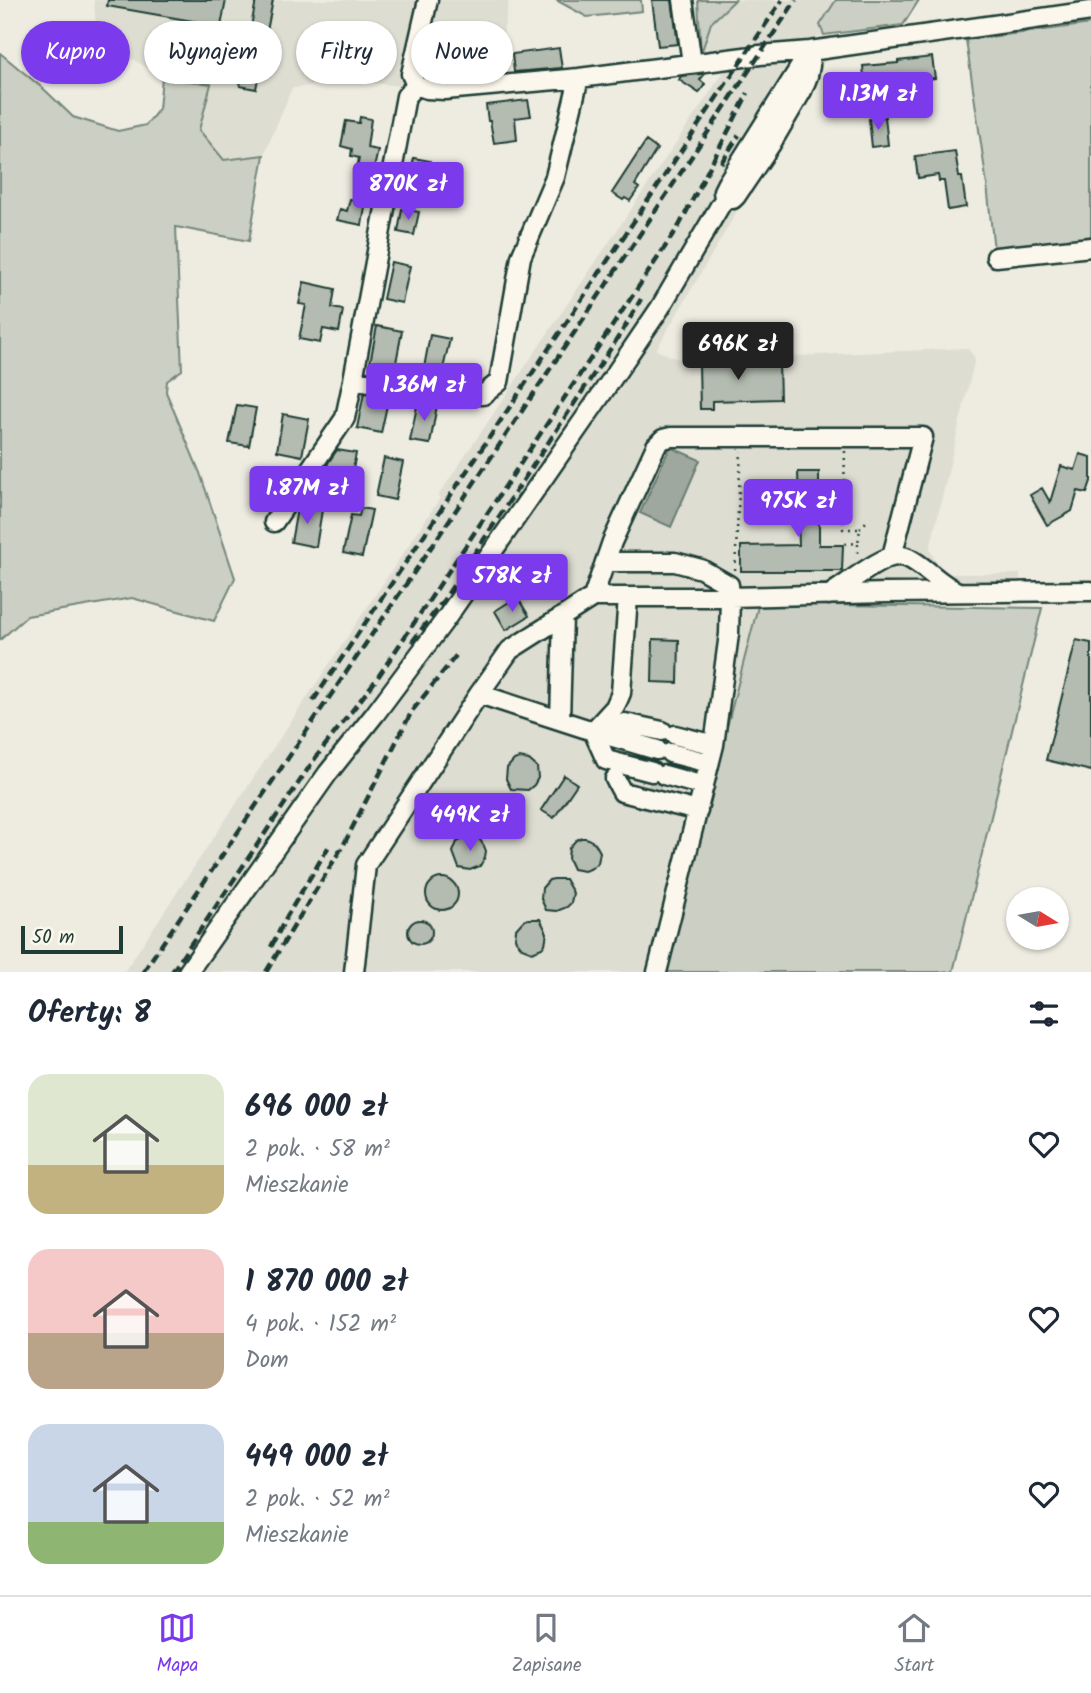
<!DOCTYPE html>
<html lang="pl">
<meta charset="utf-8">
<style>
body{margin:0;font-family:Kalam,sans-serif;background:#f2f2f3;color:#1f2937;height:100vh;display:flex;flex-direction:column;font-size:26px;white-space:nowrap}
*{box-sizing:border-box;margin:0}
p{font-size:23px;color:#747a83}
.icon{flex:none;width:38px;height:38px;fill:none;stroke:currentColor;stroke-width:2;stroke-linecap:round;stroke-linejoin:round}
.map{position:relative;height:972px;overflow:hidden}
.side{display:flex;flex-direction:column;background:#fff;flex:1}
.side>*{flex:none}
.top-card{position:absolute;left:21px;top:21px;width:700px;height:63px;display:flex;gap:14px}
.needle{width:46px;rotate:101deg}
.tools{position:absolute;left:1006px;top:887px;display:grid;gap:14px}
.tools a{display:grid;place-items:center;width:63px;height:63px;border-radius:50%;background:#fff;box-shadow:0 2px 5px #0004;font-size:35px}
.scale{position:absolute;left:21px;bottom:18px;width:102px;box-sizing:border-box;padding-left:7px;border:4px solid #1f3d34;border-top:0;font-size:19px;line-height:24px;white-space:nowrap;color:#1f3d34;-webkit-text-stroke:5px #fbf7ec;paint-order:stroke}
.price{position:absolute;translate:-50% -60px;padding:0 16px;border-radius:7px;background:#7c3aed;color:#fff;font-size:23px;line-height:46px;filter:drop-shadow(0 2px 4px #0008)}
.price::after{content:'';position:absolute;left:50%;top:42px;width:21px;height:16px;margin-left:-10px;background:inherit;clip-path:polygon(0 0,100% 0,50% 100%)}
.price.on{background:#222;color:#fff}
ul{padding:0;list-style:none}
li{display:flex;align-items:center;gap:21px;height:175px;padding:0 28px}
li span{display:grid;place-items:center;flex:none;width:196px;height:140px;border-radius:21px;color:#555}
li>.icon{margin-inline-start:auto}
span .icon{width:84px;height:84px;fill:#fffc;stroke-width:1}
li b{font-size:30px}
h2{display:flex;justify-content:space-between;align-items:center;height:84px;padding:0 28px;font-size:30px}
.pill{padding:0 24px;border-radius:32px;background:#fff;box-shadow:0 2px 5px #0004;font-size:24px;line-height:63px}
.pill.on{background:#7c3aed;color:#fff}
.dock{display:flex;justify-content:space-around;align-items:center;height:98px;border-top:2px solid #e0e1e3;background:#fff;font-size:19px;color:#747a83}
.dock a{display:grid;justify-items:center;gap:4px}
.dock .on{color:#7c3aed}
.map>svg:first-child{display:block}
.built{fill:#ddddd2}
.green{fill:#cbcfc4;stroke:#75867c;stroke-width:2}
.water{fill:#9fa89f;stroke:#6c7d74;stroke-width:2}
.building{fill:#b4bbb0;stroke:#1f3d34;stroke-width:2}
.lines{fill:none;stroke-linecap:round;stroke-linejoin:round}
.minor-tunnel{stroke:#c5c9be;stroke-width:18;stroke-dasharray:18 9;stroke-linecap:butt}
.minor-casing{stroke:#1f3d34;stroke-width:23}
.path{stroke:#1f3d34;stroke-width:2.5;stroke-dasharray:2 5;stroke-linecap:butt}
.minor{stroke:#fbf7ec;stroke-width:18}
.rail{stroke:#1f3d34;stroke-width:4.5;stroke-dasharray:10 5;stroke-linecap:butt}
</style>
<div class="map">
<svg width="1091" height="972" viewBox="0 0 1091 972">
<rect width="100%" height="100%" fill="#eeece1"/>
<filter id="ink" filterUnits="userSpaceOnUse"><feTurbulence type="fractalNoise" baseFrequency=".0143" numOctaves="2"/><feDisplacementMap in="SourceGraphic" scale="14" xChannelSelector="R" yChannelSelector="G"/><feConvolveMatrix kernelMatrix="1 2 1 2 8 2 1 2 1" color-interpolation-filters="sRGB"/></filter>
<g filter="url(#ink)">
<path class="built" d="M94,0h328l-21,86 -48,-5 -61,7 -28,67 -40,5 -25,-30 12,-46 -49,-7 -49,-30 -17,-17z
M433,0h76l-14,80 -66,2 -12,-10z
M735,0h101l-16,25 4,10 -33,10 -90,9 10,-32z
M830,52l-174,298 22,9 118,-3 171,-8 8,10 -45,191 5,11 13,14h72v24l-259,6 -3,2 -94,366h-540l316,-474 -2,-2 291,-432z"/>
<path class="green" d="M556,0h85l1,11 -55,6z
M698,0h37l-24,23 -10,31z
M836,0h83l-16,25 -79,10 -4,-10z
M1091,24v216l-97,11 -7,-66 -21,-145z
M0,53l46,38 27,26 45,14 28,-6 13,-16 3,-32 49,7 -12,46 25,30 40,-5 -15,86 -73,-14 6,143 -15,11 -1,11 34,81 35,105 -21,43 -82,-23 -105,18 -27,24z
M761,604l281,4 -89,364h-289l94,-366z"/>
<path class="water" d="M670,447l30,13 -29,67 -31,-14z"/>
<path class="building" d="M108,0h118l-5,26 -114,-20z
M256,0h17l-17,89 -16,-3z
M652,0h20l6,44 -20,2z
M559,48l3,20 -48,4 -2,-18z
M932,57l3,21 -70,8 -2,-20 35,-3v-2z
M702,74l2,1 -4,5 5,4 -6,9 -20,-13 2,-4z
M528,100l3,16 -16,2 2,22 -23,3 -4,-22h-2l-2,-16z
M360,117l11,2 -4,29 11,2 -5,23 -16,-4 2,-11 -8,-2 1,-7 -11,-3 5,-25 13,2z
M885,117l3,28 -16,2 -3,-28z
M646,141l11,8 -22,36 4,3 -9,13 -5,-3 -2,2 -11,-7z
M955,151l4,26h3l4,30 -18,3 -4,-29h-5l-1,-6 -20,3 -3,-22z
M414,158l16,3 -5,23 -16,-4z
M350,199l16,3 -4,23 -25,-5 3,-11 7,2z
M402,209l17,3 -5,23 -16,-3z
M391,262l19,4 -8,37 -19,-4z
M304,282l31,7 -3,19 11,2 -4,22 -16,-3 -3,14 -21,-4 7,-34 -7,-1z
M377,326l25,5 -7,37 -25,-5z
M430,335l20,4 -9,38 -18,-4z
M779,362l1,37 -68,2v8h-12l-1,-45z
M364,393l25,3 -8,37 -24,-5z
M418,401l19,4 -7,39 -20,-3z
M237,405l19,3 -7,38 -20,-3z
M283,414l26,5 -7,37 -25,-5z
M337,450l19,3 -7,38 -26,-5 5,-23z
M1080,454l11,3v24l-4,12 -9,-2 -6,20 -25,14 -17,-30 12,-7 8,14 11,-36 14,4z
M384,458l19,4 -8,38 -19,-4z
M798,472h21v31h3v16h-3v26h24l-1,26h-101v-25l58,-1 -1,-26h-2v-17l3,1z
M299,505l23,5 -6,37 -25,-5 6,-33z
M361,508l11,2 -10,47 -19,-4 8,-38 8,1z
M517,597l12,19 -23,14 -11,-19z
M653,639l26,1 -1,43 -26,-1z
M1076,640l15,3v128l-45,-11z
M519,758l10,2 8,7 1,11 -4,7 -6,5 -17,-1 -5,-10 1,-11 7,-8z
M564,775l13,9 -23,34 -13,-8z
M491,797l13,3 6,11 -2,11 -4,4 -10,4 -11,-2 -5,-11 1,-10 7,-8z
M467,837h11l6,9 2,5 -1,6 -5,9 -10,4 -11,-2 -6,-16 4,-10z
M581,838h5l9,5 5,9 -2,11 -8,6 -6,2 -11,-2 -5,-11 1,-10 7,-8z
M426 894a16 16 0 1 1 32 0a16 16 0 1 1-32 0Z
M554,879h11l8,14 -2,10 -4,4 -10,4 -11,-1 -5,-11 1,-11 7,-8z
M528,919h12l7,14 -2,11 -3,4 -10,4 -10,-4 -7,-9 1,-10 7,-8z
M408 932a12 12 0 1 1 24 0a12 12 0 1 1-24 0Z"/>
<g class="lines">
<path class="minor-tunnel" d="M648,788l12,3"/>
<defs>
<path id="minor" d="M428,0l-17,74 5,11 11,4 18,1 134,-12 181,-23 50,-4 281,-40
M683,0l9,63
M810,51v15l-2,10 -6,15 -31,53 -35,52 -3,3h-9l-1,-8 4,-8z
M996,257l95,-10
M353,380l130,15 16,-13 22,-125 34,-80 24,-99
M274,522l71,-104 8,-38 53,-284 10,-11
M605,562h70l26,7 28,16 1,12 156,-4 205,-2
M829,595c16,-10 45,-33 62,-38 7,-2 15,-1 21,3 17,10 28,24 46,32
M593,597h137l-1,37 -15,111 -57,227
M479,694l31,-44 83,-53 19,-55 44,-96 7,-7 8,-2h252l-31,119
M560,720l3,-104
M596,730l29,-7 37,8
M593,731l22,-24 6,-14 7,-96
M593,731l13,29 46,12
M675,735l39,10
M670,753l39,10
M664,775l40,11
M615,779l7,13 76,19
M188,972l140,-199 47,-59 70,-94 156,-225 59,-87 64,-109
M354,972l12,-107 113,-171 114,37 64,19"/>
</defs>
<use href="#minor" class="minor-casing"/>
<path class="path" d="M845,451l-2,78h17l-2,14
M860,529l6,-7
M845,544l13,-1v14
M735,570l6,-119"/>
<use href="#minor" class="minor"/>
<path class="rail" d="M721,163l18,-28
M412,642l33,-44 180,-271 16,-28
M313,701l469,-701
M271,947l16,-31 42,-70
M143,972l291,-429 362,-543
M172,972l144,-215 60,-77 303,-454 69,-133
M266,972l78,-128 68,-133 46,-58"/>
</g>
</g>
</svg>
<div class="tools">
<a><svg class="needle" viewBox="-14 -14 28 28"><path d="M0-13l5 13h-10z" fill="#e53935"/><path d="M0 13l5-13h-10z" fill="#747a83"/></svg></a>
</div>
<div class="scale">50 m</div>
<b class="price" style="left:878px;top:132px">1.13M zł</b>
<b class="price" style="left:408px;top:222px">870K zł</b>
<b class="price on" style="left:738px;top:382px">696K zł</b>
<b class="price" style="left:424px;top:423px">1.36M zł</b>
<b class="price" style="left:307px;top:526px">1.87M zł</b>
<b class="price" style="left:798px;top:539px">975K zł</b>
<b class="price" style="left:512px;top:614px">578K zł</b>
<b class="price" style="left:470px;top:853px">449K zł</b>
<div class="top-card">
<a class="pill on">Kupno</a>
<a class="pill">Wynajem</a>
<a class="pill">Filtry</a>
<a class="pill">Nowe</a>
</div>
</div>
<section class="side">
<h2>Oferty: 8<svg class="icon" aria-label="filters" viewBox="0 0 24 24"><path d="M4 7h16M4 17h16"/><circle cx="9" cy="7" r="2"/><circle cx="15" cy="17" r="2"/></svg></h2>
<ul>
<li><span style="background:linear-gradient(#dfe7d0 65%,#c2b280 0)"><svg class="icon" aria-label="home" viewBox="0 0 24 24"><path d="M3 11l9-7 9 7M6 9v11h12V9"/></svg></span><div><b>696 000 zł</b><p>2 pok. · 58 m²</p><p>Mieszkanie</p></div><svg class="icon" aria-label="heart" viewBox="0 0 24 24"><path d="M12 20l-8-8c-3-5 5-10 8-4 3-6 11-1 8 4z"/></svg></li>
<li><span style="background:linear-gradient(#f6c9c9 60%,#b9a48a 0)"><svg class="icon" aria-label="home" viewBox="0 0 24 24"><path d="M3 11l9-7 9 7M6 9v11h12V9"/></svg></span><div><b>1 870 000 zł</b><p>4 pok. · 152 m²</p><p>Dom</p></div><svg class="icon" aria-label="heart" viewBox="0 0 24 24"><path d="M12 20l-8-8c-3-5 5-10 8-4 3-6 11-1 8 4z"/></svg></li>
<li><span style="background:linear-gradient(#c9d6e8 70%,#8fb573 0)"><svg class="icon" aria-label="home" viewBox="0 0 24 24"><path d="M3 11l9-7 9 7M6 9v11h12V9"/></svg></span><div><b>449 000 zł</b><p>2 pok. · 52 m²</p><p>Mieszkanie</p></div><svg class="icon" aria-label="heart" viewBox="0 0 24 24"><path d="M12 20l-8-8c-3-5 5-10 8-4 3-6 11-1 8 4z"/></svg></li>
</ul>
</section>
<nav class="dock">
<a class="on"><svg class="icon" aria-label="map" viewBox="0 0 24 24"><path d="M3 6l6-2 6 2 6-2v14l-6 2-6-2-6 2zM9 4v14M15 6v14"/></svg>Mapa</a>
<a><svg class="icon" aria-label="saved" viewBox="0 0 24 24"><path d="M7 4h10v16l-5-4-5 4z"/></svg>Zapisane</a>
<a><svg class="icon" aria-label="home" viewBox="0 0 24 24"><path d="M3 11l9-7 9 7M6 9v11h12V9"/></svg>Start</a>
</nav>
